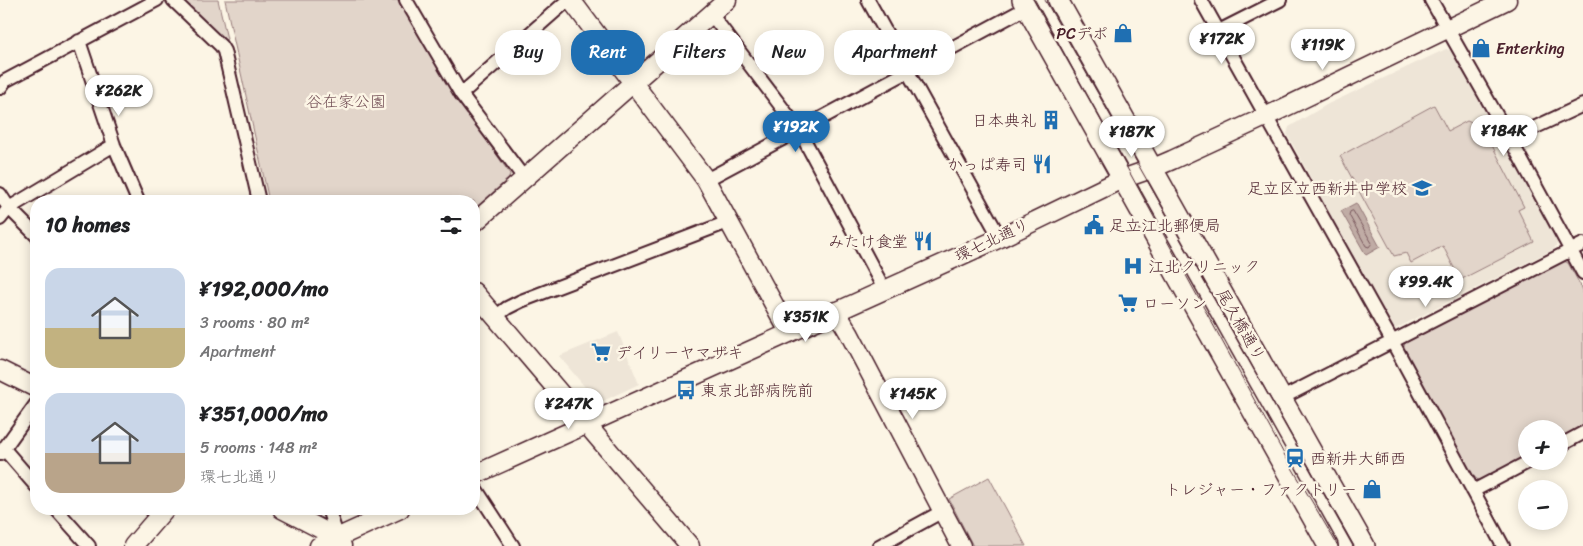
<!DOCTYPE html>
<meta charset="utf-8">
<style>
body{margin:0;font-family:Sriracha,"Klee One",sans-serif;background:#f6f6f6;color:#202124;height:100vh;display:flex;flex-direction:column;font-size:19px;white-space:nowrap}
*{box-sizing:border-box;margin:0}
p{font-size:16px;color:#757577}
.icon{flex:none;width:28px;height:28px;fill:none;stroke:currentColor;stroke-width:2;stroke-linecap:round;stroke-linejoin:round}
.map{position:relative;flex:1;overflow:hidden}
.panel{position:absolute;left:30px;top:195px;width:450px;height:320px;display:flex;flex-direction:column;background:#fff;border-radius:20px;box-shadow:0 2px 12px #0003}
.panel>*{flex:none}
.hud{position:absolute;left:495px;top:30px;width:475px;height:45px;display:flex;gap:10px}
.buttons{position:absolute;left:1518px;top:420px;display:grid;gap:10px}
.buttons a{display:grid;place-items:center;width:50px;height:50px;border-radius:50%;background:#fff;box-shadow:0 2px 12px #0003;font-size:25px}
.price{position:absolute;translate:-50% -42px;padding:0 11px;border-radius:18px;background:#fff;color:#222;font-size:16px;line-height:32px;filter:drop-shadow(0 1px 2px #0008)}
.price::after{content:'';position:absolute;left:50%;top:30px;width:15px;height:11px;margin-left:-8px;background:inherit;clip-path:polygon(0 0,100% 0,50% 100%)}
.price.on{background:#1f6fb2;color:#fff}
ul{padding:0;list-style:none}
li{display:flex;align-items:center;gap:15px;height:125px;padding:0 15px}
li span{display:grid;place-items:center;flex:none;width:140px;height:100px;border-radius:15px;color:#555}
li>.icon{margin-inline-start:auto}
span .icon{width:60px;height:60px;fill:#fffc;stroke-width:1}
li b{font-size:21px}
h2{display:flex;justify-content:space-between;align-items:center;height:60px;padding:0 15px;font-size:21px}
.pill{padding:0 18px;border-radius:20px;background:#fff;box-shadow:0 2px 12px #0003;font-size:18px;line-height:45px}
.pill.on{background:#1f6fb2;color:#fff}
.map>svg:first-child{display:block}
.built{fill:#eee5d7}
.green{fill:#e2d5ca;stroke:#967a7a}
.water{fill:#c0aca5;stroke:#917474}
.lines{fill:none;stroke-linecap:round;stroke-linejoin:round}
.shore{stroke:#79575c;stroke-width:1}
.street-casing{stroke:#4a1f2b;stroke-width:16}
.secondary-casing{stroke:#4a1f2b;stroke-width:21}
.primary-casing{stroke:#4a1f2b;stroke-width:22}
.street{stroke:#fcf5e5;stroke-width:12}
.secondary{stroke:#fcf5e5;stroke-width:18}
.primary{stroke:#fcf5e5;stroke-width:19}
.tram{stroke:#4a1f2b;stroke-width:1}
.labels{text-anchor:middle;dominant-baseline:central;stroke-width:5;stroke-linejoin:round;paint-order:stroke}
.poi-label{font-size:16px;fill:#4a1f2b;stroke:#fcf5e5;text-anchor:start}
.park-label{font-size:16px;fill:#704c53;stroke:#fcf5e5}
.street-label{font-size:16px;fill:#4a1f2b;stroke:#fcf5e5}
</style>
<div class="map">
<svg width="1583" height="546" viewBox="0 0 1583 546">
<rect width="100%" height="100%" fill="#fcf5e5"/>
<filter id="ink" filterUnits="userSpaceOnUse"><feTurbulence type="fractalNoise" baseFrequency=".02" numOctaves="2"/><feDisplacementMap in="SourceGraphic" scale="10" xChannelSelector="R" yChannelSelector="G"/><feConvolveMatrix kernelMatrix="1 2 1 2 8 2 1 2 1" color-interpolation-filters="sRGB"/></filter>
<g filter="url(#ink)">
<path class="built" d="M1446,49l6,2 106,191 -4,7 -161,81 -106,-196 2,-7 39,-23z
M618,332l21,52 -36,17 -8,-2 -36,-43z"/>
<path class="green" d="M181,0h37l9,39 -3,2z
M225,0h173l2,2 54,91 56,81 -1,4 -35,31v-8h-205z
M1434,105l14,26 19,-10 16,7 41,79 -6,3 16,32 -74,38 -17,-34 -32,17 -5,-10 -12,3 -54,-100z
M1564,261l4,2 15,27v137l-24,13v-11h-33v28l-46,24 -6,-4 -71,-128 2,-6z
M989,477l37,69h-53l-24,-47z"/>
<path class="water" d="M1356,203l24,44 -14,8 -25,-44z"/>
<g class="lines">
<path class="shore" d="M1353,211l19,32 -3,4 -3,-1 -17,-31 1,-3z"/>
<defs>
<path id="street" d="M173,0l48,46 3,5 35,150
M406,0l55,94 63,84
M868,0l132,238
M1201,0l191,341 111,205
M1431,0l79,139 73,134
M711,14l88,116 85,159
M1219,31l61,-31
M79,41l35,104 24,56
M0,88l5,-7 152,-81
M461,94l107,-94
M1510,139l73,-34
M706,180l320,-172
M0,194l9,14 27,27
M0,219l9,-11 105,-63
M495,317l12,-9 14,-7 207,-79
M1282,398l301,-154
M1559,446l24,-13
M4,449l32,37
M0,454l36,-50
M474,486l39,60
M1473,491l57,-30
M56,509l33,37
M328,509l10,29
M879,546l64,-35"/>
<path id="secondary" d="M571,0l135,180 83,152
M474,223l253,-223
M474,292l216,254
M836,311l13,22 112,213
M0,370l36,18
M474,475l526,-237 122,-59 29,-10 21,-9 95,-44 240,-116
M282,509l56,29 4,8
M133,546l32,-37
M319,546l81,-37"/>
<path id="primary" d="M1022,0l306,546
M1058,0l307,546"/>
</defs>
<use href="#street" class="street-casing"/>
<use href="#secondary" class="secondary-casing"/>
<use href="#primary" class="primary-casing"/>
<use href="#street" class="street"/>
<use href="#secondary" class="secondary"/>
<use href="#primary" class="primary"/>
<path class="tram" d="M1035,0l249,454 54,92
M1045,0l309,546"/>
</g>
</g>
<defs>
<symbol id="shop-bare" viewBox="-9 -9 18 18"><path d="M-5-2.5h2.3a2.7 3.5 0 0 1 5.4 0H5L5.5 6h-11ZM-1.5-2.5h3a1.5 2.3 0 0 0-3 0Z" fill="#1f6fb2" stroke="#fcf5e5" stroke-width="2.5" paint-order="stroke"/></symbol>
<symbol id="building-bare" viewBox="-9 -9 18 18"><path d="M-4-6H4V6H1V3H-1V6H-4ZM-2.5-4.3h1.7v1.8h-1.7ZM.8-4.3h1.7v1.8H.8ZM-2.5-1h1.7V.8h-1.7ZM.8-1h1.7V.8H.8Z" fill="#1f6fb2" stroke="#fcf5e5" stroke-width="2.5" paint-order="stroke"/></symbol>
<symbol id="restaurant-bare" viewBox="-9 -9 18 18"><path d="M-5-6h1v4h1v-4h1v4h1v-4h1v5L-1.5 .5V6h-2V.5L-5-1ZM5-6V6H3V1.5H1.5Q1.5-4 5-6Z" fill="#1f6fb2" stroke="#fcf5e5" stroke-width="2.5" paint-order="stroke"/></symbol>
<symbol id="school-bare" viewBox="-9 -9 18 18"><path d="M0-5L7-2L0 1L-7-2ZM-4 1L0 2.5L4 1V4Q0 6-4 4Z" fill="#1f6fb2" stroke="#fcf5e5" stroke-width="2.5" paint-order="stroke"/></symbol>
<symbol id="civic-bare" viewBox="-9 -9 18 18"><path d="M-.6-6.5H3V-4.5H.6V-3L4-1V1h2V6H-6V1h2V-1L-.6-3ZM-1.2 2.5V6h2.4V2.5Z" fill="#1f6fb2" stroke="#fcf5e5" stroke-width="2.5" paint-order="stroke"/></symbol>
<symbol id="hospital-bare" viewBox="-9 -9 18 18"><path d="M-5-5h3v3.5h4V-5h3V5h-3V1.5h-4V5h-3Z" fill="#1f6fb2" stroke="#fcf5e5" stroke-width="2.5" paint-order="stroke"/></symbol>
<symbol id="supermarket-bare" viewBox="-9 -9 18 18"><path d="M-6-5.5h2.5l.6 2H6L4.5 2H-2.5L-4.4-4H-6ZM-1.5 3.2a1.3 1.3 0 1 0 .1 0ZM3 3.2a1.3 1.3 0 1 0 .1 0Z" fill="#1f6fb2" stroke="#fcf5e5" stroke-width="2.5" paint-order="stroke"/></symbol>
<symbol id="bus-bare" viewBox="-9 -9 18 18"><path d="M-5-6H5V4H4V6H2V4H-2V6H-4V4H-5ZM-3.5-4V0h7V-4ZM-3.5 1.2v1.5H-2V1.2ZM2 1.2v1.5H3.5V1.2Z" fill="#1f6fb2" stroke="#fcf5e5" stroke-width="2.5" paint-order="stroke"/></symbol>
<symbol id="station-bare" viewBox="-9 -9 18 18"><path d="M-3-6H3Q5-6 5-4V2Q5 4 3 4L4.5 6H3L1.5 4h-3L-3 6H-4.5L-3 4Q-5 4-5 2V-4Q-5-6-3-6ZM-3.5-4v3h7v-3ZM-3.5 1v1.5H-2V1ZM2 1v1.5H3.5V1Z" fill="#1f6fb2" stroke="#fcf5e5" stroke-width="2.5" paint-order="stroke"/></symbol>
</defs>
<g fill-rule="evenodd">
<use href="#shop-bare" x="1109" y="19" width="28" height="28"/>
<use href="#shop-bare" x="1467" y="34" width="28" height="28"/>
<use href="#building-bare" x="1037" y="106" width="28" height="28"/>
<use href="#restaurant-bare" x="1028" y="150" width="28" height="28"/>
<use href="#school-bare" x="1408" y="174" width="28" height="28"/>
<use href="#civic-bare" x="1080" y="211" width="28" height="28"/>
<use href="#restaurant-bare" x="909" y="227" width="28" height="28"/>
<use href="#hospital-bare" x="1119" y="252" width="28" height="28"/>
<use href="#supermarket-bare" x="1114" y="289" width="28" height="28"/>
<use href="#supermarket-bare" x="587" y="338" width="28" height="28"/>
<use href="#bus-bare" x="672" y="376" width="28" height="28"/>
<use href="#station-bare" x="1281" y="444" width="28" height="28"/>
<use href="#shop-bare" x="1358" y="475" width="28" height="28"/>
</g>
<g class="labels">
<g class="poi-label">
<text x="1108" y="33" text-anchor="end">PCデポ</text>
<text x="1496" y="48">Enterking</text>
<text x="1036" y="120" text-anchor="end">日本典礼</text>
<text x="1027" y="164" text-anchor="end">かっぱ寿司</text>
<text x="1407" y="188" text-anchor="end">足立区立西新井中学校</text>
<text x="1109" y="225">足立江北郵便局</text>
<text x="908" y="241" text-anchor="end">みたけ食堂</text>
<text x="1148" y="266">江北クリニック</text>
<text x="1143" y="303">ローソン</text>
<text x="616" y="352">デイリーヤマザキ</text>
<text x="701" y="390">東京北部病院前</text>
<text x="1310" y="458">西新井大師西</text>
<text x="1357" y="489" text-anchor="end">トレジャー・ファクトリー</text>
</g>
<g class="park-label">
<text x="346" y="101">谷在家公園</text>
</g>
<g class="street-label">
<text transform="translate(992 240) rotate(-25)">環七北通り</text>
<text transform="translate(1241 325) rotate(60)">尾久橋通り</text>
</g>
</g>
</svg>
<div class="buttons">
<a>+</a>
<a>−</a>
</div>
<b class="price" style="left:1222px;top:65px">¥172K</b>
<b class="price" style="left:1323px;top:71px">¥119K</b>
<b class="price" style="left:119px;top:117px">¥262K</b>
<b class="price on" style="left:796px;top:153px">¥192K</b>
<b class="price" style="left:1504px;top:157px">¥184K</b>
<b class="price" style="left:1132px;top:158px">¥187K</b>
<b class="price" style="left:1426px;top:308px">¥99.4K</b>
<b class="price" style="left:806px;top:343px">¥351K</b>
<b class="price" style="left:913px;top:420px">¥145K</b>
<b class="price" style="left:569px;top:430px">¥247K</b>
<div class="hud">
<a class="pill">Buy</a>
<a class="pill on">Rent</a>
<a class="pill">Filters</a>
<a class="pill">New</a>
<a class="pill">Apartment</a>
</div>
<section class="panel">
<h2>10 homes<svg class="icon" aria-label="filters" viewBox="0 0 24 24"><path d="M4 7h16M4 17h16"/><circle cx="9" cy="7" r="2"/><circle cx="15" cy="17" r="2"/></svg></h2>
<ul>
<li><span style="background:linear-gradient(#c9d6e8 60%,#c2b280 0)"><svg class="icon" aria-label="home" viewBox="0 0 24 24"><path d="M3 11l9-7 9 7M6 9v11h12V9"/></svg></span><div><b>¥192,000/mo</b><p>3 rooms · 80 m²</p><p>Apartment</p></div></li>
<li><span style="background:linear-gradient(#c9d6e8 60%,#b9a48a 0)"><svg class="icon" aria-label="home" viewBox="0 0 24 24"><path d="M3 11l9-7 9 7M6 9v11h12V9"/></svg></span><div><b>¥351,000/mo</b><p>5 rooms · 148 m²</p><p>環七北通り</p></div></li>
</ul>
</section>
</div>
